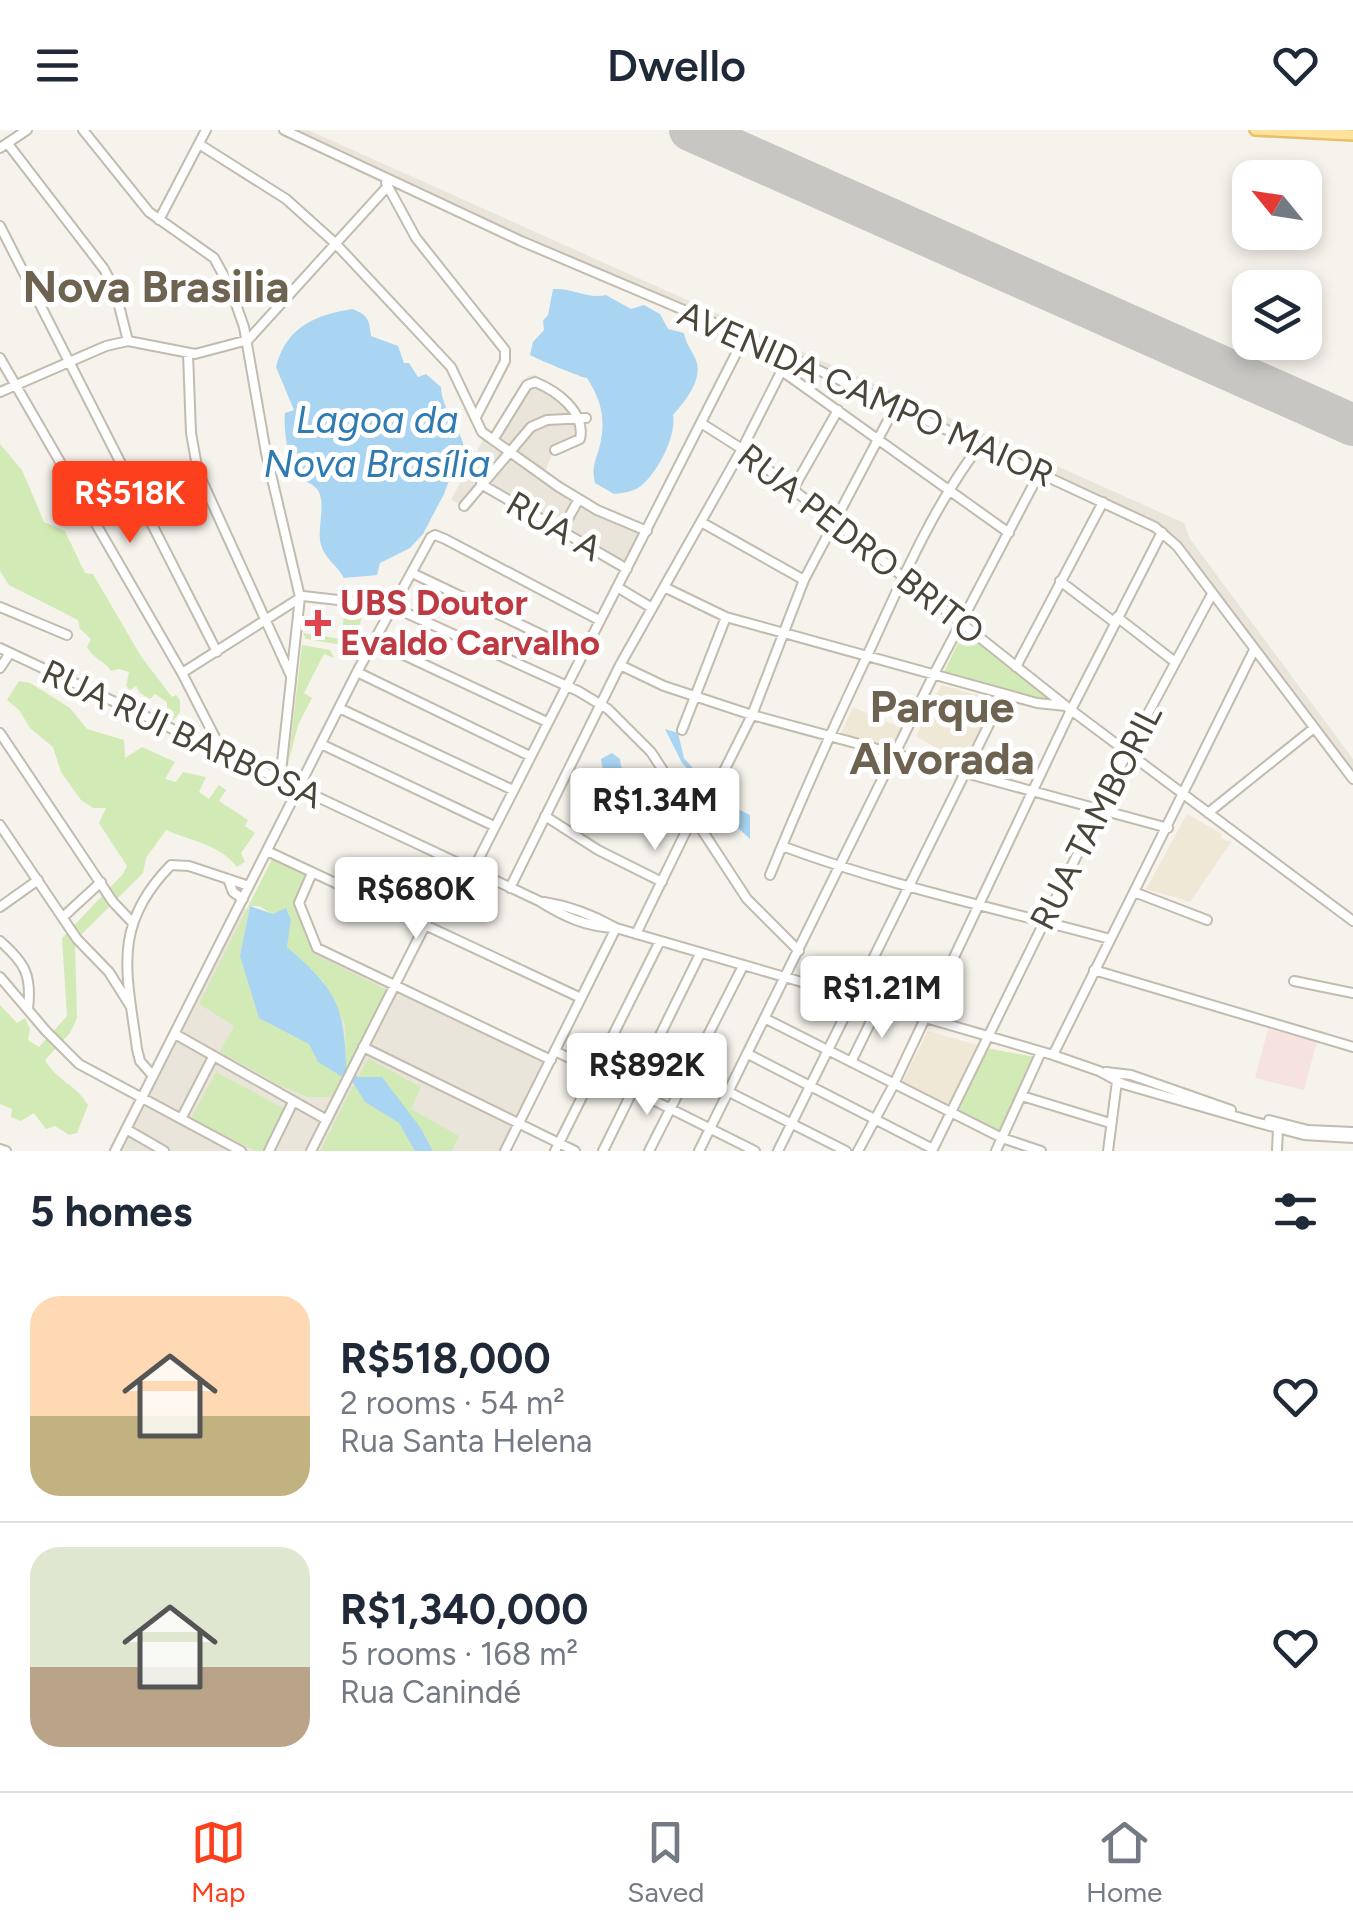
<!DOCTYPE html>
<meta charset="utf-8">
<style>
body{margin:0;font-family:Figtree,sans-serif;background:#f6f6f7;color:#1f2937;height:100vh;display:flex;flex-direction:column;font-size:38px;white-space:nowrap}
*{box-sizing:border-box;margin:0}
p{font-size:32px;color:#747a83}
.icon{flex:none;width:55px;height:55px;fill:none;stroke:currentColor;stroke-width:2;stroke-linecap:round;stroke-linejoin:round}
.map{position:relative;height:1021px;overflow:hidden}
.drawer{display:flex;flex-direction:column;background:#fff;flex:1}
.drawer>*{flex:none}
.needle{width:65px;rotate:300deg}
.tools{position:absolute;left:1232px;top:30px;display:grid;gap:20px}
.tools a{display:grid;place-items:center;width:90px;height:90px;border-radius:20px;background:#fff;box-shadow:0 5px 15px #0003;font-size:50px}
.price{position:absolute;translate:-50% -85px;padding:0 22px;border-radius:10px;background:#fff;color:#222;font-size:32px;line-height:65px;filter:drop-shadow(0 2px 5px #0008)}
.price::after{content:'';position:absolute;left:50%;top:60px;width:30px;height:22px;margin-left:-15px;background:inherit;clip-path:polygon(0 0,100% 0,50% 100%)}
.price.active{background:#fc3f1d;color:#fff}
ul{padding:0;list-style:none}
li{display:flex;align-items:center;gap:30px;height:250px;padding:0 30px}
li+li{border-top:2px solid #e0e1e3}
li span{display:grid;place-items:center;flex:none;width:280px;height:200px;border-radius:30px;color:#555}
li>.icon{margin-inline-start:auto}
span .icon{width:120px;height:120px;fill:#fffc;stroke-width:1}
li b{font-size:42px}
h2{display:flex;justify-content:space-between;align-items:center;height:120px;padding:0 30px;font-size:42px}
header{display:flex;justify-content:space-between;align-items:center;height:130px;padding:0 30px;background:#fff;font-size:45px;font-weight:600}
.tabs{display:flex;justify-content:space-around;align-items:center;height:140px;border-top:2px solid #e0e1e3;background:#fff;font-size:28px;color:#747a83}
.tabs a{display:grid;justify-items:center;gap:5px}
.tabs .active{color:#fc3f1d}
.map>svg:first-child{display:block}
.residential{fill:#eae5da}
.education{fill:#efe8d6}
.medical{fill:#f6e3e0}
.green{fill:#d2eab5}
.water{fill:#a9d4f2}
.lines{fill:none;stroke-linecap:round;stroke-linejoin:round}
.runway{stroke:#c8c6c3;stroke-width:42}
.minor-casing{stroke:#c2bbae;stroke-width:12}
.major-casing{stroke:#e6c16a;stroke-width:14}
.minor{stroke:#fff;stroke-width:8}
.major{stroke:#ffe39c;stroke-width:9}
.health-dot{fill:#e0444e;stroke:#fff;stroke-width:4}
.labels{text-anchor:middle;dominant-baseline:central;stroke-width:10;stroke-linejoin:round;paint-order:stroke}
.street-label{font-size:35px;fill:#4b4439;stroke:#fff}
.health-label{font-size:35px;font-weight:bold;fill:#be3a42;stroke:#fff;text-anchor:start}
.water-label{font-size:38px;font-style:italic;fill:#2e7ab2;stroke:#fff}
.district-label{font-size:45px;font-weight:bold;fill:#6e6250;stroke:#fff}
</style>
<header><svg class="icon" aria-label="menu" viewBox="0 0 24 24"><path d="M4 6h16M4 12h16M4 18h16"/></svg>Dwello<svg class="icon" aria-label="heart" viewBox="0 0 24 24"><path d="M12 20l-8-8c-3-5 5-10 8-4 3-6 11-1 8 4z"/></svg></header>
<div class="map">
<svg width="1353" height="1021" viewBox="0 0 1353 1021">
<rect width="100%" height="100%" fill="#f6f3ec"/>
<path class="residential" d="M291,0h17l876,393 6,16 163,220v13l-141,-186 -39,-50 -12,-9z
M535,245l38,28 11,29 -5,10 -27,12 -9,23 100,56 -22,40 -138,-81 -13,17 -19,-9 35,-66 4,1 38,-59z
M240,776l304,158 -41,87h-388z"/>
<path class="education" d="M941,555l55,15 -34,69 -34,-11 5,-12 -17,-10z
M853,577l51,22 -9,20 -55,-14z
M1187,684l35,20 -2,4 11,4 -41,60 -44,-13z
M928,901l53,15 -31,63 -49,-24z"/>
<path class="medical" d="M1268,899l49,12 -13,49 -49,-12z"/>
<path class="green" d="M0,314l22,26 22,52 21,9 20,42 8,1 49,84 30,39 4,-2 4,5v12l-6,8 -7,-5v-13l-12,-8 -5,5 -10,-6 -4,-7 -6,4 -4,-4 3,-14 -10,-3 -8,2c-7,-11 -18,-12 -24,-24l4,-8 -11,-10 -2,-9 -69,-35 -9,-14z
M345,478l17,2 -4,32 13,3 -69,139 -1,-14 56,-111 -9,-13 -42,-7 -3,-6 38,6z
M964,501l94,73 -115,-30z
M302,515l28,5 4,8 -10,-4 -20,39 8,5 -14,27 -10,39z
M19,551l11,2 40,25 17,21 37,11 1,18 17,-11 33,15 -10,17 11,3 7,-10 23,5 -7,15 10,7 10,-14 7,5 -7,11 29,19 -3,6 10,7 -14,20 4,9 -8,5c-18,-23 -46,-26 -71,-37l-20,28 -3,15 -68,68 2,77 -7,15 -25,27c12,22 29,22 43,45l-11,28 -8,2 -14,-9 -9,3 -12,-16 -13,8 -10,-4 1,-8 -12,-5v-99l17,18 8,-5 5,11 -2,11 11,7 28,-31 -5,-78 61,-64 4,-8 -28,-43 7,-15h-13l-12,-8 -20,-28 -8,-25 -23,-19 -11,-18 -12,-10z
M272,729l35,17 -11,23 18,55 75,37 -39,79 -4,-4 -1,-42 -22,-43 -36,-34 4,-27 -5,-11 -13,6 -14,-9h-9l-10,50 19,62 50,26 9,18 27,16 -9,19h-28l-27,-11 -61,-34 14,-26 -35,-22z
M986,918l49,9 -36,77 -41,-22z
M368,928l53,29 -10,22 48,27 -7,15h-19l-13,-24 -62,-50z
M216,942l71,38 -22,41h-9l-65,-33z
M354,954l11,18 34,21 16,28h-95z"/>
<path class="water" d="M553,159c21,-1 33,10 53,6l25,14 13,-4 16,9 8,15 16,4c2,11 6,14 10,23 12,20 -8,44 -21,59 4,21 -17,61 -35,73 -7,4 -16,5 -24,6l-19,-11c-4,-17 1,-22 5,-38 6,-27 1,-45 -13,-67 -5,0 -52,-20 -57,-23l3,-13 11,-12 -1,-9 5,-6z
M352,179c16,6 17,10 19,27l27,10 6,17h5l9,14 8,-3 15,13c1,24 20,40 24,64l-8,8 -13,35 -21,40 -13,14 -30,15 -3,12 -33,3c-7,-13 -19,-19 -23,-33 -5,-16 7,-45 -5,-57 -4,-5 -16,-8 -22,-12 -5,-13 -11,-49 -9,-63l9,-3 -18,-43c10,-40 39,-52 76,-58z
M665,599l13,4 6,25 37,43 29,14v24l-25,-23 -18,-28 -25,-25z
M612,623l8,6 1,8 16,10 2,7 10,10 3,19 -10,6 -40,-11 -4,-4v-10l10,-5 1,-6 -5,-5 -3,-19z
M250,776l23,8 13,-6 5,12 -4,27c48,42 57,56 59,119l12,11h24l38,50 13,24h-18l-16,-28 -34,-21 -11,-18 -36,-22 -9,-18 -50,-26 -19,-62z"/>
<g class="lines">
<path class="runway" d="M690,0l663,295"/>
<defs>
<path id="minor" d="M83,0l66,82 65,46 16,29 14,40 22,126 34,144 -20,184
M284,0l237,111 224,95 410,191 22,19 176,233
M8,14l96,125 11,21 13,51
M199,14l87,55 49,44 116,124 31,65 77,55 38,23 50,21
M0,18l27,-18
M386,53l30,55 89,112v11l-29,56
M159,90l47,-90
M0,96l217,426
M188,224l3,79 7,39 93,204
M0,228l182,315 41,80
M782,241l227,162
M0,262l106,-46 22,-5 67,13 53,-14 139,-153
M701,293l41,26 329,261 282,211
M493,310l34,-55 8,-3c22,9 51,30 45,57l-25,11
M481,354l146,85
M793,359l45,-79
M142,374l62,-17
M464,376l67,-79 16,-7 39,-2
M701,392l103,58
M562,399l17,-30
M412,443l170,81
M1060,451l54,41
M617,457l35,21
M664,457l62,30 311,86 29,3
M0,477l67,28
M1117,487l58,45
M374,511l173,81
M0,518l539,253c25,16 48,26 77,27l437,127 46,16 24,13 132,38 49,13 49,3
M620,535l44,21 88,29 416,113
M1016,537l87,-165
M0,538l10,-15
M357,542l173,84
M182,543l121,-77 88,10 187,85 30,18 43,43 96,147 52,52
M339,578l174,82
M682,600l44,-113
M0,603l113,169 19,20
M321,614l173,82
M1208,683l106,-85
M545,686l53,34 64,32
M0,695l77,114 32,33 22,35
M782,716c107,40 218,63 328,93
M267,721l314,147
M472,742l273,-536
M312,743l-13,30 18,45 234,112
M770,745c30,-74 63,-147 97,-219 33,-72 65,-148 113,-211
M228,749l5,13 10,7
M510,758l110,-223 122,-216 46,-91
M1134,762l73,28
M0,777l38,-27
M63,787l38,-35
M636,804l54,-111 32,-48 30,-60 52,-135 91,-173
M0,811c25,22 32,34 28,68
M1094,840l259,77
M0,847l46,54 33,33 162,87
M1294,851l59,12
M766,889l236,119 39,13
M175,904l152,86
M363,917l212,104
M555,921l200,100
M748,924l185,95
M1053,925l201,-405
M851,932l28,-57
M1106,942l25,3 100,35
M153,946l-13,-15 -3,-12c-10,-76 -26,-123 34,-184l18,1 60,20
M729,962l117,59
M1022,966l88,27
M181,989l32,-62
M1269,990l39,10 45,2
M126,999l38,22
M0,1019l6,2
M115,1021l242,-479 74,-135 4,-2 10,4 154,81
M269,1021l24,-49
M311,1021l145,-287
M505,1021l111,-223c-23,-13 -46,-22 -72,-26
M555,1021l105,-210
M603,1021l97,-197
M649,1021l94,-185
M699,1021l235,-477 106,-202
M778,1021l226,-457
M858,1021l36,-67 177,-374 91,-178
M932,1021l196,-400 84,-157
M996,1021l45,-99
M1108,1021l9,-70
M1277,1021l1,-23"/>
<path id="major" d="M1255,0l98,5"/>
</defs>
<use href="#minor" class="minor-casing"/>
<use href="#major" class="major-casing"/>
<use href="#minor" class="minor"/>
<use href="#major" class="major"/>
</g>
<path class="health-dot" d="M313 478h10v10h10v10h-10v10h-10v-10h-10v-10h10z"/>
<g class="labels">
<g class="street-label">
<text transform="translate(866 264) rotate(24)">AVENIDA CAMPO MAIOR</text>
<text transform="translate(554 396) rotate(30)">RUA A</text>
<text transform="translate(861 414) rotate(38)">RUA PEDRO BRITO</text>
<text transform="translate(182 604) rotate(25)">RUA RUI BARBOSA</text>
<text transform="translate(1096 687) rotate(-63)">RUA TAMBORIL</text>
</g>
<g class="health-label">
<text x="340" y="473">UBS Doutor<tspan x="340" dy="40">Evaldo Carvalho</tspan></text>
</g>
<g class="water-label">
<text x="377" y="290">Lagoa da<tspan x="377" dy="44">Nova Brasília</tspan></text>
</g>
<g class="district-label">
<text x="156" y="156">Nova Brasilia</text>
<text x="942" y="576">Parque<tspan x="942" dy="52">Alvorada</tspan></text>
</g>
</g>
</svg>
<div class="tools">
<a><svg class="needle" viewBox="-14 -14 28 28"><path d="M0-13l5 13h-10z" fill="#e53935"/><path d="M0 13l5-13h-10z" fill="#747a83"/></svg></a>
<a><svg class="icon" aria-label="layers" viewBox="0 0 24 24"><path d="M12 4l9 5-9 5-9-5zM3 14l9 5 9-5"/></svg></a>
</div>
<b class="price active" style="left:130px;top:416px">R$518K</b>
<b class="price" style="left:655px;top:723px">R$1.34M</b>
<b class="price" style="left:416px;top:812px">R$680K</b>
<b class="price" style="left:882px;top:911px">R$1.21M</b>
<b class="price" style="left:647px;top:988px">R$892K</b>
</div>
<section class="drawer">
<h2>5 homes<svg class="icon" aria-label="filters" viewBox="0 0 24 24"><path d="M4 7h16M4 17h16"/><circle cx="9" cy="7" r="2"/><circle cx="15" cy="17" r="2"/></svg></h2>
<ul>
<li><span style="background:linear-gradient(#ffd9b3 60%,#c2b280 0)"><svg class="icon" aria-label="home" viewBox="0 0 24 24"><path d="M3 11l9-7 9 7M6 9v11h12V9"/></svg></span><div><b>R$518,000</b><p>2 rooms · 54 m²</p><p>Rua Santa Helena</p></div><svg class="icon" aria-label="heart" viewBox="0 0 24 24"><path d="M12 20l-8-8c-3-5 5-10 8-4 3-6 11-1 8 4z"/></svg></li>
<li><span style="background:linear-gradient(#dfe7d0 60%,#b9a48a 0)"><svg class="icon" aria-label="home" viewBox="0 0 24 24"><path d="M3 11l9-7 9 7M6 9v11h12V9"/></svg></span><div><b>R$1,340,000</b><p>5 rooms · 168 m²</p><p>Rua Canindé</p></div><svg class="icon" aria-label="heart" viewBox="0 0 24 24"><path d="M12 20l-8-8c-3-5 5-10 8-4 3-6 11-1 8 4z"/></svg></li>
</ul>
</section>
<nav class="tabs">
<a class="active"><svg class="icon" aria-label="map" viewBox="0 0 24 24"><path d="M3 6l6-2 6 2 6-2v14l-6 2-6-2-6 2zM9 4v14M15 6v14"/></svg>Map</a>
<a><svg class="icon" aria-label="saved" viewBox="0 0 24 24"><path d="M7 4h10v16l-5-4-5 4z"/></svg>Saved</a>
<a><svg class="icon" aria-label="home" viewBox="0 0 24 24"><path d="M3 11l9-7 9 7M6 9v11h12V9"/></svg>Home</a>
</nav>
